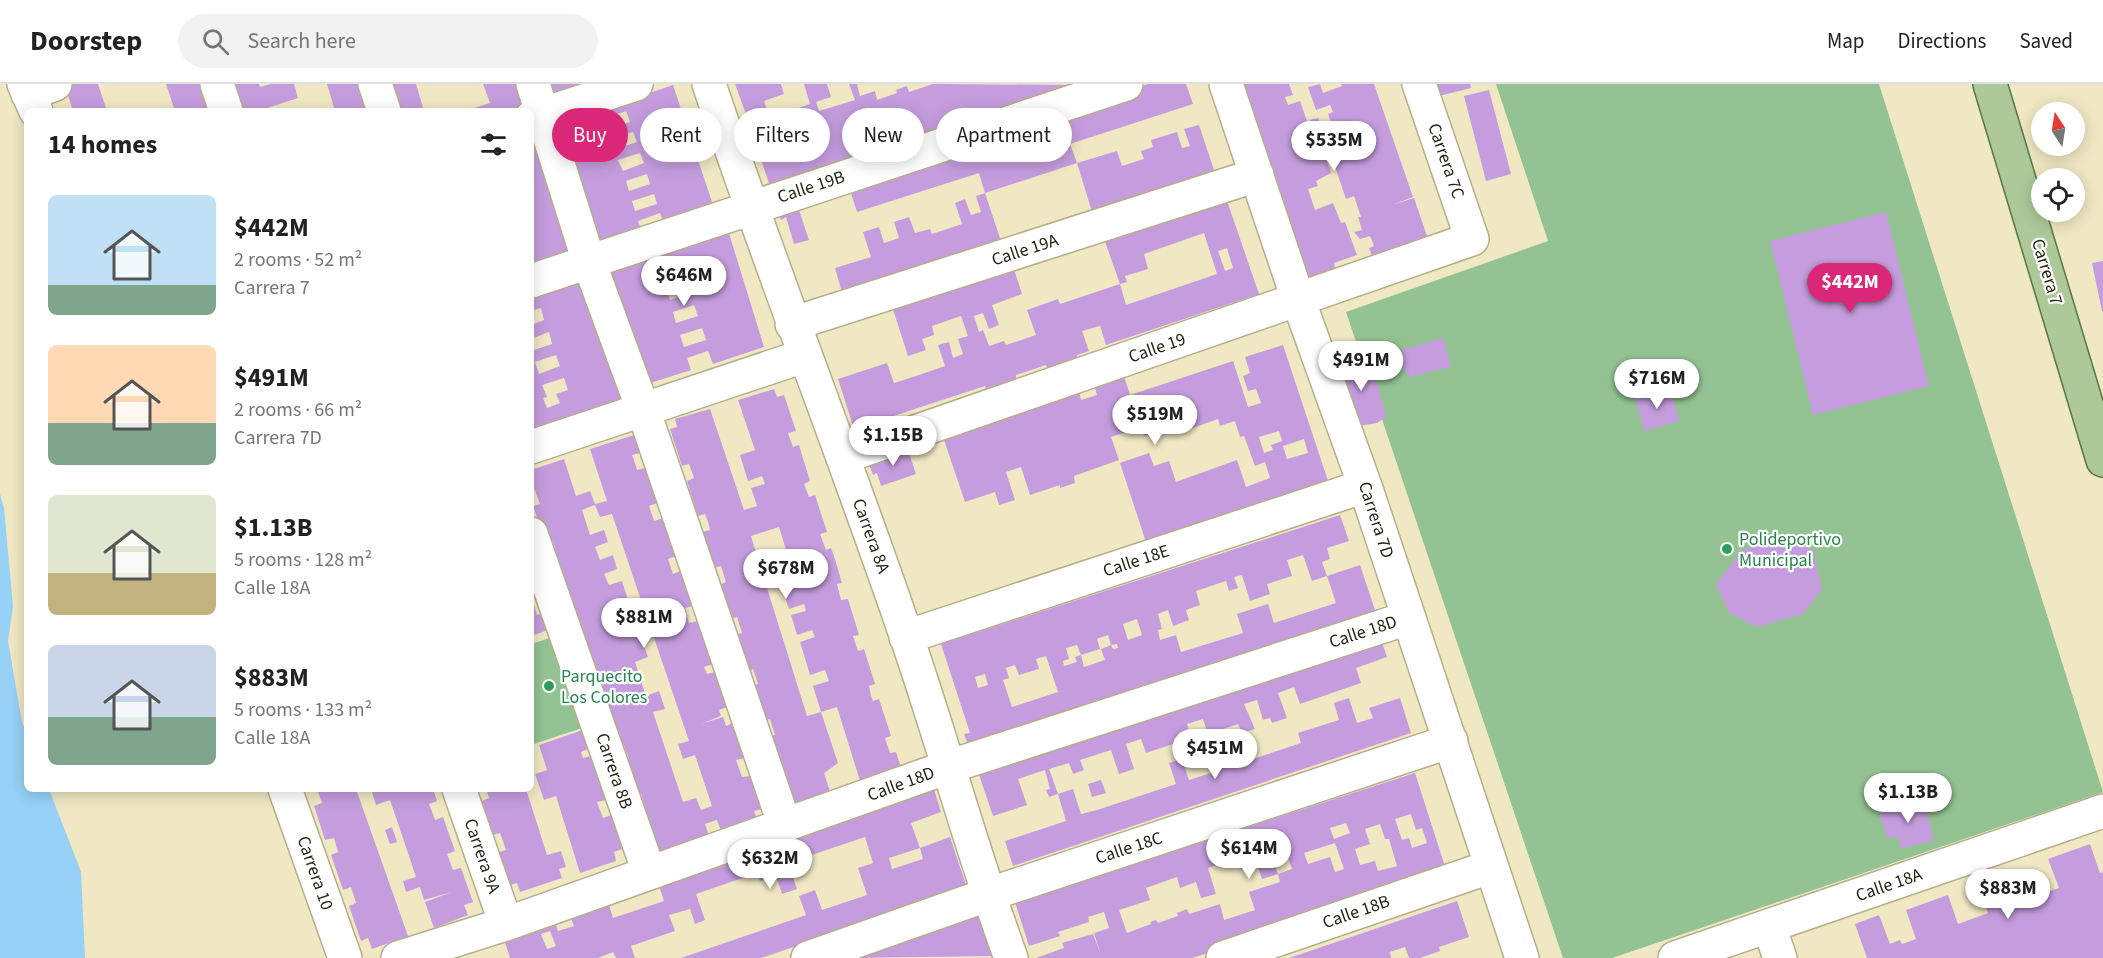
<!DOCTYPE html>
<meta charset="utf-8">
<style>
body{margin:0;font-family:"Source Sans 3",sans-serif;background:#f2f2f2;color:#222;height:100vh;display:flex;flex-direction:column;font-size:22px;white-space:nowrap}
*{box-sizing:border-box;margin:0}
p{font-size:20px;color:#767676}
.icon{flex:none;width:33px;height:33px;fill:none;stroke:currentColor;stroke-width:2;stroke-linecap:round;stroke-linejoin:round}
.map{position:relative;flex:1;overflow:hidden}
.sheet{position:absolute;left:24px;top:24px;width:510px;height:684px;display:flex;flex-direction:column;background:#fff;border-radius:9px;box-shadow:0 3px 15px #0003}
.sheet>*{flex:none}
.banner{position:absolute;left:552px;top:24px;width:570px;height:54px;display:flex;gap:12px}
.needle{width:39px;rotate:348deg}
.buttons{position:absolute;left:2031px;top:18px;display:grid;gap:12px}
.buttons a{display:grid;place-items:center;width:54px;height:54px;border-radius:50%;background:#fff;box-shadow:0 3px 15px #0003;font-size:30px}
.price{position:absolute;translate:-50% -51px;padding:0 14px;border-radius:21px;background:#fff;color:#222;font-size:20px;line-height:39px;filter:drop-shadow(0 2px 3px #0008)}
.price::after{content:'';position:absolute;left:50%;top:36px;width:18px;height:14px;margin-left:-9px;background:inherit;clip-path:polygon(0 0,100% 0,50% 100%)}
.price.current{background:#db2777;color:#fff}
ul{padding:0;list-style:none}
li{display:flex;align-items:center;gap:18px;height:150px;padding:0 24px}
li span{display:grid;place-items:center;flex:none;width:168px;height:120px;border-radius:9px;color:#555}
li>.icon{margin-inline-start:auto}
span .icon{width:72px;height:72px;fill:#fffc;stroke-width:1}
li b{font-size:26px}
h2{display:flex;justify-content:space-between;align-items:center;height:72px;padding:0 24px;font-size:26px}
.tag{padding:0 21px;border-radius:27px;background:#fff;box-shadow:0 3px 15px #0003;font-size:21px;line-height:54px}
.tag.current{background:#db2777;color:#fff}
header{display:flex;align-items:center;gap:36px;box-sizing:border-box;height:84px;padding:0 30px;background:#fff;border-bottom:2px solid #e0e0e0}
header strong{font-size:28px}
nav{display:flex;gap:33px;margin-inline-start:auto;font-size:21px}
.search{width:420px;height:54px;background:#f2f2f2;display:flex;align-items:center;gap:15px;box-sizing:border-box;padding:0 21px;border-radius:33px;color:#767676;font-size:22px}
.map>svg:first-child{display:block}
.green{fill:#93c393}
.water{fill:#97d1f6}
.building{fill:#c59dde;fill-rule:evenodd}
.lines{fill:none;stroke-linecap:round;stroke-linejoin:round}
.street-casing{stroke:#b6ad8a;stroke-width:36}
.primary-casing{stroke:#5a773e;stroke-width:36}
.street{stroke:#fff;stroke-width:33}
.primary{stroke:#adc999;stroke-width:33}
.leisure-dot{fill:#2e9e5b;stroke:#fff;stroke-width:2}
.labels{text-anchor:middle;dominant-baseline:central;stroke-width:4.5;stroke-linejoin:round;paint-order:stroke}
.street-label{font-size:18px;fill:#252214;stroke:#fff}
.leisure-label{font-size:18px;fill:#27864d;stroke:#fff;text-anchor:start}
</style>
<header>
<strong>Doorstep</strong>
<div class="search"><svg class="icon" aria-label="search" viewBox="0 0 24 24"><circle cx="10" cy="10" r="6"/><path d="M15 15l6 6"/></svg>Search here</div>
<nav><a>Map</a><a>Directions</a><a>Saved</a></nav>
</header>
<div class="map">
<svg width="2103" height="874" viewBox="0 0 2103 874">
<rect width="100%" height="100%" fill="#f0e8c3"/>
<path class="green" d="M1496,0h383l224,708 -491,166h-49l-217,-646 202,-71z
M550,554l32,90 -51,17v-101z"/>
<path class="water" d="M0,410l4,14 9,98 -5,35 14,81 5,13v54h22l32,83 4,86h-85z"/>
<path class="building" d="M72,0h26l9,27h-34l-8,-25z
M166,0h34l9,27h-34z
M226,0h33l1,3 11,-3h23l4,14 -31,10 1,3h-34z
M327,0h34l9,27h-35z
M382,0h34l8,27h-33z
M483,0h33l9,27h-50l-1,-3 16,-5z
M538,0h64l-58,18z
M735,0h46l3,10 -20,7 3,9 -20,7z
M804,0h23l4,13 -15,5 3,9 36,-11 -6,-16h8l3,12 15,-5 2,9 20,-7 -1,-3 11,-4 2,6 24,-8 136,1 -299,101 -21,-61 21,-7 10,29 20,-7 -10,-29 20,-7z
M1148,0h38l7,20 -123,40 7,19 -92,30 -6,-20 -122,39 -10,-31 121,-39 7,19 16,-5 -6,-19 14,-5 6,16 29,-9 2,4 31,-10 -7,-20z
M1238,0h51l4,11 -8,2 3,8 12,-4 7,20 -5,2 6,16 8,-3 -6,-16 8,-2 7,20 10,-4 -7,-20 5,-2 -3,-7 -14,5 -8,-23 12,-3 3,9 19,-7 -1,-2h33l39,113 -21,8 22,-7 14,41 -55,19 -4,-10 5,-2 -4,-10 -10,3 -6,-7 8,-2 -4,-13h3l-7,-21 -8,3 -14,-41 16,-5 -5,-12 -22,6 10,26 -15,8 2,5 -10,3 7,21 18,-7 8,20 4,-1 12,33 -23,8 2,8 -30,10z
M1436,0h34l1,4 -32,8z
M673,1l41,123 -50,16 -4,-11 -22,8 4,11 -52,17 -40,-122zM626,27l4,11 -21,7 -3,-11zM633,48l4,10 -21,7 -4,-11zM640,69l4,10 -21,8 -5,-11zM647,90l3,10 -21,7 -3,-10zM654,110l3,10 -22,7 -3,-10z
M1489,6l22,84 -25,7 -22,-85z
M1199,41l17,51 -123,39 -16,-52 40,-12 5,15 22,-7 -3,-8 12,-4 -2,-7 26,-8 5,16 8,-2 -6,-17z
M531,44l43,126 -43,14z
M1224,108l35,102 -153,51 -6,-19 -18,5 7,20 -12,4 1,4 -31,10 -1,-4 -30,10v4l-30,11 -1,-4 -131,43 -16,-50 49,-16 7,20 22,-7 29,-10 -7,-21 11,-3 4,16 10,-4 -5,-15 10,-3 -7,-20 -29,10 2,9 -12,4 4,11 -18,6 -18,-56 122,-37 10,31 -30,11 7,20 -10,4 -6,-16 -9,3 5,16 4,-2 6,16 15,-5 2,4 30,-10 -9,-25 31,-11 2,5 60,-20 -18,-51zM1204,149l13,41 -91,31 -6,-21 7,-2 -2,-6 23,-7 -4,-15zM1227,164l6,20 -8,3 -7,-20z
M985,109l17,51 -159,52 -8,-28 36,-11 -8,-25 16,-5 5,16 15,-5 -5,-16 15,-5 6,16 15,-4 2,5 30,-10 -7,-21 10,-4 6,16 10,-3 -5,-16z
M795,114l14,42 -15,4 -8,-27 -5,3 -6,-16z
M1886,128l43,174 -116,29 -43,-174z
M728,146l36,117 -51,17 -5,-13 -21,7 4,12 -50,16 -36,-116zM680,175l4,10 -22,7 -3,-10zM687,197l4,12 -21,7 -4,-13zM694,221l4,11 -22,7 -3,-11zM702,244l4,12 -22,7 -4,-12z
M2103,177v50h-1l-10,-48z
M583,198l40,121 -57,20 -1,-5 -34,11v-78l21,-7 -3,-12 -18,7v-14l13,-5 -3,-12 -10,3v-12zM556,271l4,11 -21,8 -4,-12zM564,294l4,12 -12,4 4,9 -13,5 -4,-10 4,-1 -5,-12z
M1443,254l8,29 -43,10 -10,-26z
M1283,261l47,142 -182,61 -28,-85 29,-10 5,13 15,-5 7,21 61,-22 9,27 24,-9 -5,-16 -10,4 -11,-30 -4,1 -5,-16 -15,5 -2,-7 -31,11 -2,-7 -41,13 -3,-9 -30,10 8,23 -45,16 1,7 -15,5v-3l-30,10 -9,-28 -15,5 9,28 -16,5 -4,-13 -30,10 -22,-65 136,-45 2,8 16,-5 -2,-8 29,-11 6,19 103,-34 15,46 13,-4 -5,-14 -8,2 -5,-15 7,-3 -5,-16zM1279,347l3,10 -11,4 2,5 -9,3 -5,-16zM1304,355l4,14 -21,6 -4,-13z
M1370,272l16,61 -9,6 -25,4 -16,-61z
M774,305l3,8 7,-2 12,36 -8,2 2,6 3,8 6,-2 3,10 8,26 -6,3 5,13 6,-2 12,37 -7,2 6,16 5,-2 3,8 8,27 -5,1 4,16 7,-1 11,36 -6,1 5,15 6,-2 11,35 -6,2 2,10 2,5 6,-2 12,37 -6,2 5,15 6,-1 6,19 -41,13 -24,-77 -16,5 17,51 -14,10 8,25 -42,14 -5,-17 7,-3 -3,-8 -8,-3 -14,-44 8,-2 -5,-16 -8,2 -11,-35 7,-2 -5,-15 -6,3 -12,-37 7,-2 -5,-16 -7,2 -11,-34 7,-3 -5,-16 -7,2 -12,-36 8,-2 -2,-8 -3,-8 -7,2 -11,-35 7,-3 -5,-14 -7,2 -12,-37 7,-2 -2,-8 35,-10 34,101 13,-4 -6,-18 14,-4 -3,-8 -14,5 -8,-26 15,-5 -17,-50zM779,443l8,26 -5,2 5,14 -24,7 -12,-40zM796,495l2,8 -15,5 6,17 15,-5 2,7 -15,4 6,20 15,-5 3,7 -15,5 10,33 15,-5 4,11 -16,5 8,26 -14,4 -40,-128z
M1671,305l8,32 -35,10 -9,-33z
M634,351l6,18 -8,2 3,8 2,7 8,-2 12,35 -8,3 5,15 9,-3 13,38 -8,3 5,15 8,-3 11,35 -7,2 2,8 2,7 9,-2 15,43 -9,3 3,7 8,-2 12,35 -8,3 2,6 -20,8 22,-7 3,9 7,-3 12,35 -9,2 6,17 9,-1 11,33 -8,2 3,8 -36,12 -4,-11 -12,4 4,12 -56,19 -14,-42 7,-2 -5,-18 -8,3 -12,-34 8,-3 -6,-16 -8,2 -11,-35 6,-3 -3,-7 -6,2 -53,-152 7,-3 -3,-7 -6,2 -13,-36 7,-2 -6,-16 -3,1v-19l33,-11 12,37 14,-5 5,13 12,-3 -17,-52zM595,421l5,12 12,-3 30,89 -12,3 -8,-25 -13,4 -5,-11 13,-5 -4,-14 -13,5 -5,-13 13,-5 -4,-12 -14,5 -8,-25zM648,536l41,121 -11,3 5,15 12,-4 17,51 -11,4 -5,-12 -13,4 -30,-90 12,-3 -6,-18 -13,5 -11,-34 13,-5 -9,-25 -13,4 -3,-9z
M907,363l9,27 -35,12 -4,-13 -4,2 -5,-13z
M1340,431l9,26 -22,7 3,11 -8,3 5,14 -15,5 -9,-26 -16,5 5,16 -25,8 3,10 -20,7 -8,-26 -8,2 4,11 -9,3 -3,-10 -30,10 4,14 -14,5 3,10 -16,6 -5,-16 -10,4 4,15 -4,1 2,10 16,-5 5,17 62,-19 -6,-19 31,-10 6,19 62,-20 -9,-27 33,-11 18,54 -409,128 -5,-13 6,-1 -29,-89zM1137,535l5,16 -14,5 -5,-16zM1108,551l3,10 6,-1 1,4 -5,1 -2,-4 -10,4 4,11 -21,7 -3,-12 19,-6 -3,-10zM1077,561l4,10 -6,2 2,5 -13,4 -1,-5 6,-2 -3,-11zM1046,572l12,36 -46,15 -9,-27 6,-2 -3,-10 9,-3 4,10 20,-6 -3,-10zM985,590l3,11 -10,3 -3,-11z
M1785,453l28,13 9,39 -19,25 -46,13 -28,-14 -13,-29 26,-34z
M531,484l9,28 -8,3 5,16 8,-3 6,17 -20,7z
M1378,547l9,26 -31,11 5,15 -61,21 -6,-17 -16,6 9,25 -15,5 -2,-5 -7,2 -6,-20 -13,4 11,25 -13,4 -4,-9 -30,10 3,10 -9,3 -2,-11 8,-2 -5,-15 -16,5 8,25 -19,6 -3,-11 -27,9 -5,-14 -15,5 8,25 -15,5 -8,-24 -31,10 4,10 -11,4 -4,-11 -20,6 9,25 -9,3 -3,-7 4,-1 -5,-19 -27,9 9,26 -34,11 -18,-53z
M1349,614l8,25 16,-5 -4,-10 31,-10 11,35 -398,133 -8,-25 61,-20 -8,-27 15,-5 8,25 16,-4 79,-26 -7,-21 13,-4 7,21 31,-10 -8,-22 15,-5 8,22 66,-22 -3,-10 41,-13 -5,-17z
M583,646l7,18 -9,4 2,6 12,-3 11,45 -9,2 6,16 8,-3 11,34 -8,3 2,9 -36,12 -24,-77 -12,4 -9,-26 12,-4 -8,-25z
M1415,689l33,103 -256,82h-156l28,-10 -2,-5 31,-9 7,18 -6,-19 15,-5 -5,-16 -16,5 1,5 -31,10 2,4 -31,10 -14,-44zM1411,730l5,16 6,-2 5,15 -15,5 -3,-10 -7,2 -7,-21zM1346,739l4,10 -16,6 -4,-11zM1380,740l5,15h4l8,27 -19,5 -3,-10 -15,4 -5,-16 15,-5 -5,-15zM1335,759l9,26 -9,3 -5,-15 -22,7 -4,-11zM1238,774l4,10 15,-4 5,15 16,-5 -4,-11 14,-5 4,11 -14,5 2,8 -31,10 6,18 -31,10 -4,-16 -31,10 -2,-5 -10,4 1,3 -20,7 -2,-3 -6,2 1,2 -24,9 -8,-23 31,-10 -4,-12 31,-11 3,11 16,-6 5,16 15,-4 -8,-26z
M1101,696l5,13 -14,4 -4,-13z
M933,702l8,26 -30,11 9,25 -31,10 3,11 31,-10 -3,-11 30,-11 17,51 -206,70h-80l125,-43 -7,-19 16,-6 7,20 45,-15 -9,-27 15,-5 -8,-26 -77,26 9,26 -15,5 -6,-18 -16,5 -3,-8 -61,21 9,26 -10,4 -5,-15 -21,6 6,16 -44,15 4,12h-19l-3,-6 -15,6h-88l-8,-25 51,-17 5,15 16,-5 -6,-15 39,-13 6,20 51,-17 -7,-21zM550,847l6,15 -9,3 -6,-15z
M317,705h39l52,147 -36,13 -4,-11 -7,3 -12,-35 7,-3 -5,-16 -8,3 -12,-35 7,-3 -4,-14 -9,2 -11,-34 8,-3z
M371,705h62l4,12 -8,3 4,10 2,6 8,-3 12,34 -8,3 6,16 8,-2 12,34 -9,3 4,10 -34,13 -9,-26 27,-10 -28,8 -4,-13 -14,5 -3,-11 13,-4 -11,-33 -15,-44 -14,5z
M486,705h40l21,66 14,-4 5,16 -7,2 3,9 -42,14 -3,-9 -7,2 -11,-33 7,-2 -3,-9 -3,-8 -7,2 -11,-34 7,-3z
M1923,715l11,41 -33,9 -3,-13 -11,3 -8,-27z
M392,743l5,15 -7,2 -5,-14z
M2090,760l10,29 3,-1v86h-236l-12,-34 24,-9 11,29 10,-4 2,4 14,-5 -10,-29 42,-15 10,29 30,-11 -11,-28 42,-15 10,28 30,-10 -11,-29z
M1457,817l12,36 -30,10 1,4 -20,7h-11l-4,-11 -15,5 1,6h-102z
M982,829l15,43 -148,2z"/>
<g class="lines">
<defs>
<path id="street" d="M24,0l12,27
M217,0l9,27
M375,0l9,27
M533,0l56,178 55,150 141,414
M709,0c62,185 134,367 197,551 37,107 66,217 105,323
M1226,0l72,215 67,187 157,472
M28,10l27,-10
M531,34l105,-34
M531,197l595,-197
M792,240l465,-149
M531,363l273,-91
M843,373l629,-218 -53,-155
M531,450l118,338
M906,553l459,-151
M285,705l60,169
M459,705l47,135
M1769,842l11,32
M398,874l108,-34 442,-157 460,-149
M808,874l179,-63 464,-154
M1223,874l267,-91
M1675,874l428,-147"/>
<path id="primary" d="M1990,0l113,376"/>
</defs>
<use href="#street" class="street-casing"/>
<use href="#primary" class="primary-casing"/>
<use href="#street" class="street"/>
<use href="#primary" class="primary"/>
</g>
<g class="leisure-dot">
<circle cx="1727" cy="465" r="6"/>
<circle cx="549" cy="602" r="6"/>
</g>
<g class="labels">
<g class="street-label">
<text transform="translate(1446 77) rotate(71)">Carrera 7C</text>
<text transform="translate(811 103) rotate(-18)">Calle 19B</text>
<text transform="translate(1025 166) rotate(-18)">Calle 19A</text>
<text transform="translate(2047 188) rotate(73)">Carrera 7</text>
<text transform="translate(1157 264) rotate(-19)">Calle 19</text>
<text transform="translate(1376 436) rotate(72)">Carrera 7D</text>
<text transform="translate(871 452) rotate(70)">Carrera 8A</text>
<text transform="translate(1136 477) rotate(-18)">Calle 18E</text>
<text transform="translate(1363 548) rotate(-18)">Calle 18D</text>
<text transform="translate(614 687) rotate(71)">Carrera 8B</text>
<text transform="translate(901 700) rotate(-20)">Calle 18D</text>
<text transform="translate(1129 764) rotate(-18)">Calle 18C</text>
<text transform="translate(482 772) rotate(71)">Carrera 9A</text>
<text transform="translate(315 789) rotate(71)">Carrera 10</text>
<text transform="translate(1889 801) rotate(-19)">Calle 18A</text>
<text transform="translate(1356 828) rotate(-19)">Calle 18B</text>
</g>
<g class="leisure-label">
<text x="1739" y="455">Polideportivo<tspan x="1739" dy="21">Municipal</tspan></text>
<text x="561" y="592">Parquecito<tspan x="561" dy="21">Los Colores</tspan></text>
</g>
</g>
</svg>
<div class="buttons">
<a><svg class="needle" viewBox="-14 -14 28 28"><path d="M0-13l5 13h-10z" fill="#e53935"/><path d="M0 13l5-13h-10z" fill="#767676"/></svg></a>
<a><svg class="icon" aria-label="locate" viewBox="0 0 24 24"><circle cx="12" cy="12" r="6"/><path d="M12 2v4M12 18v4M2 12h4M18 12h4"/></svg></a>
</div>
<b class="price" style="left:1334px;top:88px">$535M</b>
<b class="price" style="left:684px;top:223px">$646M</b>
<b class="price current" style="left:1850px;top:230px">$442M</b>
<b class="price" style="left:1361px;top:308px">$491M</b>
<b class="price" style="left:1657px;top:326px">$716M</b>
<b class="price" style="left:1155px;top:362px">$519M</b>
<b class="price" style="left:893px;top:383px">$1.15B</b>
<b class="price" style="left:786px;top:516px">$678M</b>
<b class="price" style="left:644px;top:565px">$881M</b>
<b class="price" style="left:1215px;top:696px">$451M</b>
<b class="price" style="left:1908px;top:740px">$1.13B</b>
<b class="price" style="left:1249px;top:796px">$614M</b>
<b class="price" style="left:770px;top:806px">$632M</b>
<b class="price" style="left:2008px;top:836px">$883M</b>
<div class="banner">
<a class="tag current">Buy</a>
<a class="tag">Rent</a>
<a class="tag">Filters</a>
<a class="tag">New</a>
<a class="tag">Apartment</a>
</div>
<section class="sheet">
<h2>14 homes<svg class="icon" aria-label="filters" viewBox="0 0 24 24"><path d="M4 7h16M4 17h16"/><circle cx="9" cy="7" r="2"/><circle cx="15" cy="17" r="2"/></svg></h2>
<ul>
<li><span style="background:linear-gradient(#bfe0f5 75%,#7fa58c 0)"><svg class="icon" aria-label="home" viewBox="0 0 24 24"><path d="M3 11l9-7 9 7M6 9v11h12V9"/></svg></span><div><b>$442M</b><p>2 rooms · 52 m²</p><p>Carrera 7</p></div></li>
<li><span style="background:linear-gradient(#ffd9b3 65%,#7fa58c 0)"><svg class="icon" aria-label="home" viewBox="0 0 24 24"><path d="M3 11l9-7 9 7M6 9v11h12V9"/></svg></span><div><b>$491M</b><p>2 rooms · 66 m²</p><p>Carrera 7D</p></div></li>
<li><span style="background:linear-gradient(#dfe7d0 65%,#c2b280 0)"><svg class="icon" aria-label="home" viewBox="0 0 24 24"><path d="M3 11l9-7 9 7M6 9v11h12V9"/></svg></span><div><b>$1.13B</b><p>5 rooms · 128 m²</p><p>Calle 18A</p></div></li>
<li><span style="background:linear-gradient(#c9d6e8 60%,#7fa58c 0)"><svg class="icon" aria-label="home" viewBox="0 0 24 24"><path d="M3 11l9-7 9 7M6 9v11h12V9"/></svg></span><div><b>$883M</b><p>5 rooms · 133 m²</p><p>Calle 18A</p></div></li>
</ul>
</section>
</div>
